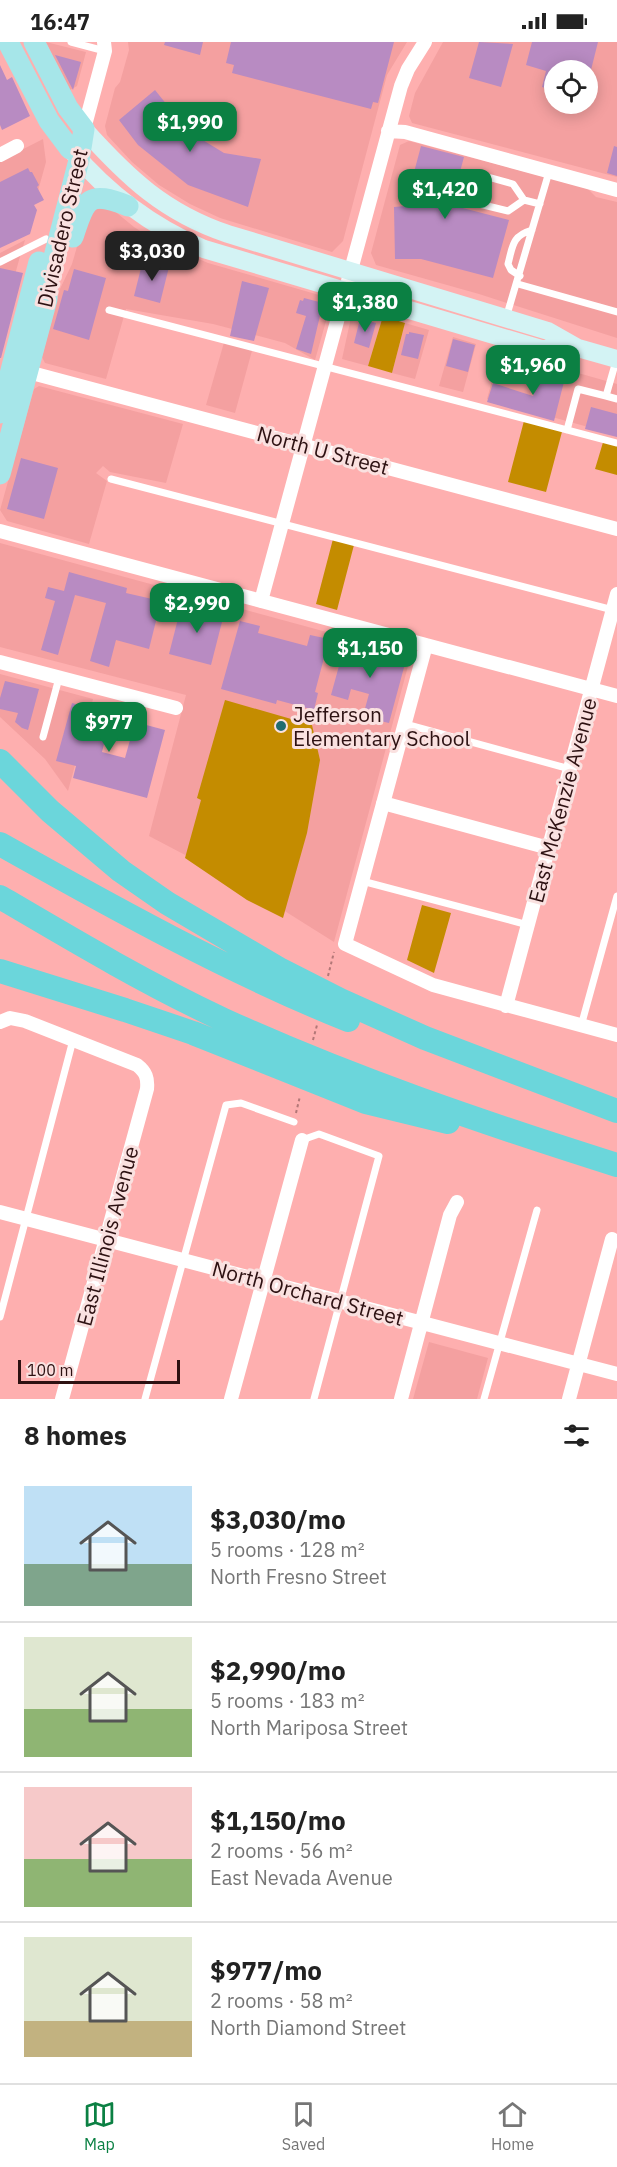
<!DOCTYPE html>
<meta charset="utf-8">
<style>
body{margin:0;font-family:"IBM Plex Sans",sans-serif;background:#f2f2f2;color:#222;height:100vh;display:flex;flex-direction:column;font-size:22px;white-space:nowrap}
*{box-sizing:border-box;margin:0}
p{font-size:20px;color:#767676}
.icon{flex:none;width:33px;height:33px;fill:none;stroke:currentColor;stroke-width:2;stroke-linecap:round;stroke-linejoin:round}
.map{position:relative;height:1357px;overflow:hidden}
.sheet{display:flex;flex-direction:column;background:#fff;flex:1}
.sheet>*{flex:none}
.tools{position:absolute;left:544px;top:18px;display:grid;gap:12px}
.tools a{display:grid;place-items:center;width:54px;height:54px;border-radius:50%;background:#fff;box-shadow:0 3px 15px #0003;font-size:30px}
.scale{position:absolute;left:18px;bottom:15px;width:162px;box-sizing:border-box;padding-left:6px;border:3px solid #2d1112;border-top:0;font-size:16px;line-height:21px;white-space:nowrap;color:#2d1112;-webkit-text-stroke:4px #fae1e0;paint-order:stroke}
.price{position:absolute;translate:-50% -51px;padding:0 14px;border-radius:12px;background:#0b8043;color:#fff;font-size:20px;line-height:39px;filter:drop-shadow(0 2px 3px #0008)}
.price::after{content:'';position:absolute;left:50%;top:36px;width:18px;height:14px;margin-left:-9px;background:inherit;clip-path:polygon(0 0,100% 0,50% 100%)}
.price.current{background:#222;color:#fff}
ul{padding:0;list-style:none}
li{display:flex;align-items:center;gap:18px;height:150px;padding:0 24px}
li+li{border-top:2px solid #e0e0e0}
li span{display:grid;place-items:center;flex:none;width:168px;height:120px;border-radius:0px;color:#555}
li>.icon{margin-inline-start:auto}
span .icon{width:72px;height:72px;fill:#fffc;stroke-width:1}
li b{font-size:26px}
h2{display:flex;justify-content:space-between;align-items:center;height:72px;padding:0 24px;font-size:26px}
.status{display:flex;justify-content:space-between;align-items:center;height:42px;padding:0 30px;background:#fff;direction:ltr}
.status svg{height:16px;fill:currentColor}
.menu{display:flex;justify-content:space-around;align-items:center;height:84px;border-top:2px solid #e0e0e0;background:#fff;font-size:16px;color:#767676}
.menu a{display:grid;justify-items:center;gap:3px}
.menu .current{color:#0b8043}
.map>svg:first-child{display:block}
.built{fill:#f4a0a0;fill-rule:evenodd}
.green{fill:#c48c00}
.building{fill:#b88bc2}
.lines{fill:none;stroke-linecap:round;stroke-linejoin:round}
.path{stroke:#b37777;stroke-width:2;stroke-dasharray:3 3;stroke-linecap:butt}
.lane{stroke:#fff;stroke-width:7}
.street{stroke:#fff;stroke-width:14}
.secondary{stroke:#d3f3f4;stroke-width:18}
.primary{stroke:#a6e6e9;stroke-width:21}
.highway{stroke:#6bd6db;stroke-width:24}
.poi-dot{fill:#216c70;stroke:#fae1e0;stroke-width:2}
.labels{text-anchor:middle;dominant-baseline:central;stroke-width:6;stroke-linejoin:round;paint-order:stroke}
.street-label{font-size:21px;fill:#2d1112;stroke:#fae1e0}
.poi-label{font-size:21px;fill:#2d1112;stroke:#fae1e0;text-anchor:start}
</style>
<div class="status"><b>16:47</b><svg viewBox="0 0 49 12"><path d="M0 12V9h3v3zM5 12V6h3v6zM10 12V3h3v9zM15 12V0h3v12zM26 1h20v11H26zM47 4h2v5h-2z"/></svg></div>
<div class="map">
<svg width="617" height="1357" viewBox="0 0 617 1357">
<rect width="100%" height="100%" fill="#feafaf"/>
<path class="built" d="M46,0l40,10 -9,34 -7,4z
M128,0h279l-20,33 -44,166 -11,11 -112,-34 -30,-14 -31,-19 -27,-23 -25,-27 -2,-9 10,-38 5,-6 9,-32z
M443,0h174v135l-205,-54 -3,-7 6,-23zM555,28h33v34h-33z
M43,97l3,23 -18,65 -28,15v-81z
M409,99l178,47 9,9 21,5v136l-138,-44 -103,-29 -5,-12 29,-108z
M88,167h24l22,18 17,11 57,25 118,34 4,10 -15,53 -30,-17 -72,-19 -87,-15 -20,70 -61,-16 -3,-6 18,-68 12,-25z
M25,198l-6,20 -19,70v-77z
M358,266l25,8 -15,50 -26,-7 10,-46z
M405,281l24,7 -14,49 -23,-6z
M453,295l23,7 -13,48 -24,-6z
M225,297l28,8 -18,66 -29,-8z
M500,309l117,33v51l-130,-36z
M39,344l144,38 -17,59 -56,-11 -7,-6 -7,7 11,8 -18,63 -82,-23 -7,-11 34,-121z
M0,501l411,112 -77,287 -86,-54 -99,-52 37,-141 -186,-48z
M0,632l93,25 -25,92 -23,-32 -45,-42z
M429,1300l59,16 -11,41h-64z"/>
<path class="green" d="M383,274l22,7 -13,50 -24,-7z
M525,375l38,11 -17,64 -38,-10z
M604,397l13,3v33l-22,-6z
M333,497l21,6 -17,65 -21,-6z
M225,658l87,25 8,35 -13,73 -24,85 -36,-18 -62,-42 16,-58 -4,-2z
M422,863l29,8 -17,60 -27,-13z"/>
<path class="building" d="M165,0h38l-3,13 -36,-10z
M231,0h163l-16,61 -5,-1 -2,7 -139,-36 2,-8 -8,-2z
M479,0l34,2 -12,43 -32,-9z
M532,0h66l-7,28h-36v21l-13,-4 4,-16 -20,-6z
M55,13l26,7 -8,28z
M0,23l7,15 5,-3 18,39 -28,14 -2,-5z
M155,48l33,41 36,22 37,6 -13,48 -60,-22 -50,-40 -19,-25z
M421,104l43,11 -13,48 58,15 -16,58 -72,-19h-26l-1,-52 11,-1z
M614,104l3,1v29l-10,-3z
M28,126l2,4h2l7,13 -2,2 7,13 -10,5 3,5 -7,24 -30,14v-66z
M143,218l26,7 -9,36 -26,-7z
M0,226l23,5 -22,85h-1z
M74,227l32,9 -17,62 -36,-11 11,-39 4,1z
M242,239l27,7 -15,53 -24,-5z
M304,256l19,5 -12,51 -15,-5 10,-33 -10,-3 4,-13 3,1z
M360,277l16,4 -7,25 -15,-5z
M409,290l15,3 -6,24 -17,-4 5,-21h3z
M453,297l22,6 -7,27 -22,-6z
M540,325l26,7 -12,47 -67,-19 6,-19 40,13z
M591,365l26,7v23l-32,-8z
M21,416l37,10 -14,51 -37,-10z
M69,530l58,16 -1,5 35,8 -12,48 -33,-9 -7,27 -19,-6 16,-58 -31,-8 -17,60 -17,-5 14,-49 -10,-3 3,-11 16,4z
M182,561l42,11 -13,51 -42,-11z
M240,579l20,5 -2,7 49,13 3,-11 19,4 -14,53 3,1 -4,17 -37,-10 -1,4 -55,-15z
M345,602l61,16 -17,63 -13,-3 1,-4 -13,-4 5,-18 -18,-5 -3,11 -17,-5z
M5,639l34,8 -11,41 -6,-2 -7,-6 3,-9 -18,-4v-11z
M72,661l14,4v2l25,7 -9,36 23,6 10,-36 30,8 -18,68 -74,-20 3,-12 -20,-5z"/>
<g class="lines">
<path class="path" d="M328,934l6,-24
M313,998l4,-15
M296,1071l4,-17"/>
<path class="lane" d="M71,0l34,9
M477,132l36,10 11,16 -16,11 -41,-10z
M524,158l16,4
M0,220l46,-23
M520,234l-9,-6 -3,-6c5,-19 4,-28 24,-34
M518,242l99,28
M109,268l508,133
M506,276l43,-146
M616,319l-10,35 11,3
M567,388l11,-41 28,7
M111,437l502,131
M405,682l165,45
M43,695l16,-59
M362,839l166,44
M581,984l36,-130
M302,1098l17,-6 60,22 -65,243
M0,1275l73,-277
M145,1357l81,-294 15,-2 53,19
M484,1357l53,-189"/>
<path class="street" d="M84,87l21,-78 -1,-9
M388,89l17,1 212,58
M0,113l17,-9
M28,330l589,157
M0,489l617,165
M261,559l140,-515 7,-17 17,-27
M426,603l-81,299 88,41 184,50
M0,620l176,46
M383,761l166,45
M506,964l111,-412
M0,980l10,-4 15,3 112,44c9,7 11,13 10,24l-85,310
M0,1170l617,162
M231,1357l71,-259
M401,1357l49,-184 7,-13
M569,1357l43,-160"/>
<path class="secondary" d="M84,87c44,49 81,84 144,105l320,97 30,17 39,11
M71,108c37,44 80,76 133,99l337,100 37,-1"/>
<path class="primary" d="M8,0l41,79 21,28
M34,0l34,66 16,21
M73,195c12,-36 13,-48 55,-31
M0,371l39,-151
M0,432l47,-175v-15l32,-124 5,-31"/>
<path class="highway" d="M0,719l50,50 71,60 46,32 114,67 59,30 85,38 192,73
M0,802c114,64 227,127 348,176
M0,855c73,43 147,87 224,123 127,58 260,103 393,145
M0,929l125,39 68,23 173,69 82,20"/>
</g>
<circle class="poi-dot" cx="281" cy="684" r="6"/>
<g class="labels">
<g class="street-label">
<text transform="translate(62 186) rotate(-77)">Divisadero Street</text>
<text transform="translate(323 408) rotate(15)">North U Street</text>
<text transform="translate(562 758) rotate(-75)">East McKenzie Avenue</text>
<text transform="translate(107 1194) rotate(-75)">East Illinois Avenue</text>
<text transform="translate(308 1251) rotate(15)">North Orchard Street</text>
</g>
<g class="poi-label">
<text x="293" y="672">Jefferson<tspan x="293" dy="24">Elementary School</tspan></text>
</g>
</g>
</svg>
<div class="tools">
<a><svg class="icon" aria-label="locate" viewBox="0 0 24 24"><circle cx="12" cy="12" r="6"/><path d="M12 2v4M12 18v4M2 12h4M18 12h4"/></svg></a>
</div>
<div class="scale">100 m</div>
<b class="price" style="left:190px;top:111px">$1,990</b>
<b class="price" style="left:445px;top:178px">$1,420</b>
<b class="price current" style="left:152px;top:240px">$3,030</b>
<b class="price" style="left:365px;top:291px">$1,380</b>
<b class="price" style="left:533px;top:354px">$1,960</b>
<b class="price" style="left:197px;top:592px">$2,990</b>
<b class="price" style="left:370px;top:637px">$1,150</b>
<b class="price" style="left:109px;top:711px">$977</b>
</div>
<section class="sheet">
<h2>8 homes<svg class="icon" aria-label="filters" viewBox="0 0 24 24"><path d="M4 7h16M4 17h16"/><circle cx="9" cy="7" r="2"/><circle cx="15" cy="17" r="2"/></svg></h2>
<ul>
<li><span style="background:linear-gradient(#bfe0f5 65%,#7fa58c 0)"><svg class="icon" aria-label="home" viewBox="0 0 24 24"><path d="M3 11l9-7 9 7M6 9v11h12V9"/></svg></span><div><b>$3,030/mo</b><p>5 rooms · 128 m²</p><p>North Fresno Street</p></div></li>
<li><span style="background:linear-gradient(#dfe7d0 60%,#8fb573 0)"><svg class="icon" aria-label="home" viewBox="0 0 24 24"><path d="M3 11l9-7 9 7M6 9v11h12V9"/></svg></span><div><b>$2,990/mo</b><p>5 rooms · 183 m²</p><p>North Mariposa Street</p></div></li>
<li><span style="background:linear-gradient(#f6c9c9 60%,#8fb573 0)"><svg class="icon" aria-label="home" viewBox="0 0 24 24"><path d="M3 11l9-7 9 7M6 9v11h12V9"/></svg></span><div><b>$1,150/mo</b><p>2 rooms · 56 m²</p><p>East Nevada Avenue</p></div></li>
<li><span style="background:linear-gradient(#dfe7d0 70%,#c2b280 0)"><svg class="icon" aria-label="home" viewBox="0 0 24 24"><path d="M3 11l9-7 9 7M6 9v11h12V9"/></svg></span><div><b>$977/mo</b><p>2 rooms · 58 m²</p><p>North Diamond Street</p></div></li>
</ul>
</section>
<nav class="menu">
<a class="current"><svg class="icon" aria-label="map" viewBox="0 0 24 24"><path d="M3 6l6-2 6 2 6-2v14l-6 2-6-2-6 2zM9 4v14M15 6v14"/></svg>Map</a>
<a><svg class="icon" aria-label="saved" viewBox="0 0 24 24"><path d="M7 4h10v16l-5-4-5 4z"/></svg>Saved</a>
<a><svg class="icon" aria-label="home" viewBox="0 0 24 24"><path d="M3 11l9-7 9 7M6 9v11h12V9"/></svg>Home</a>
</nav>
